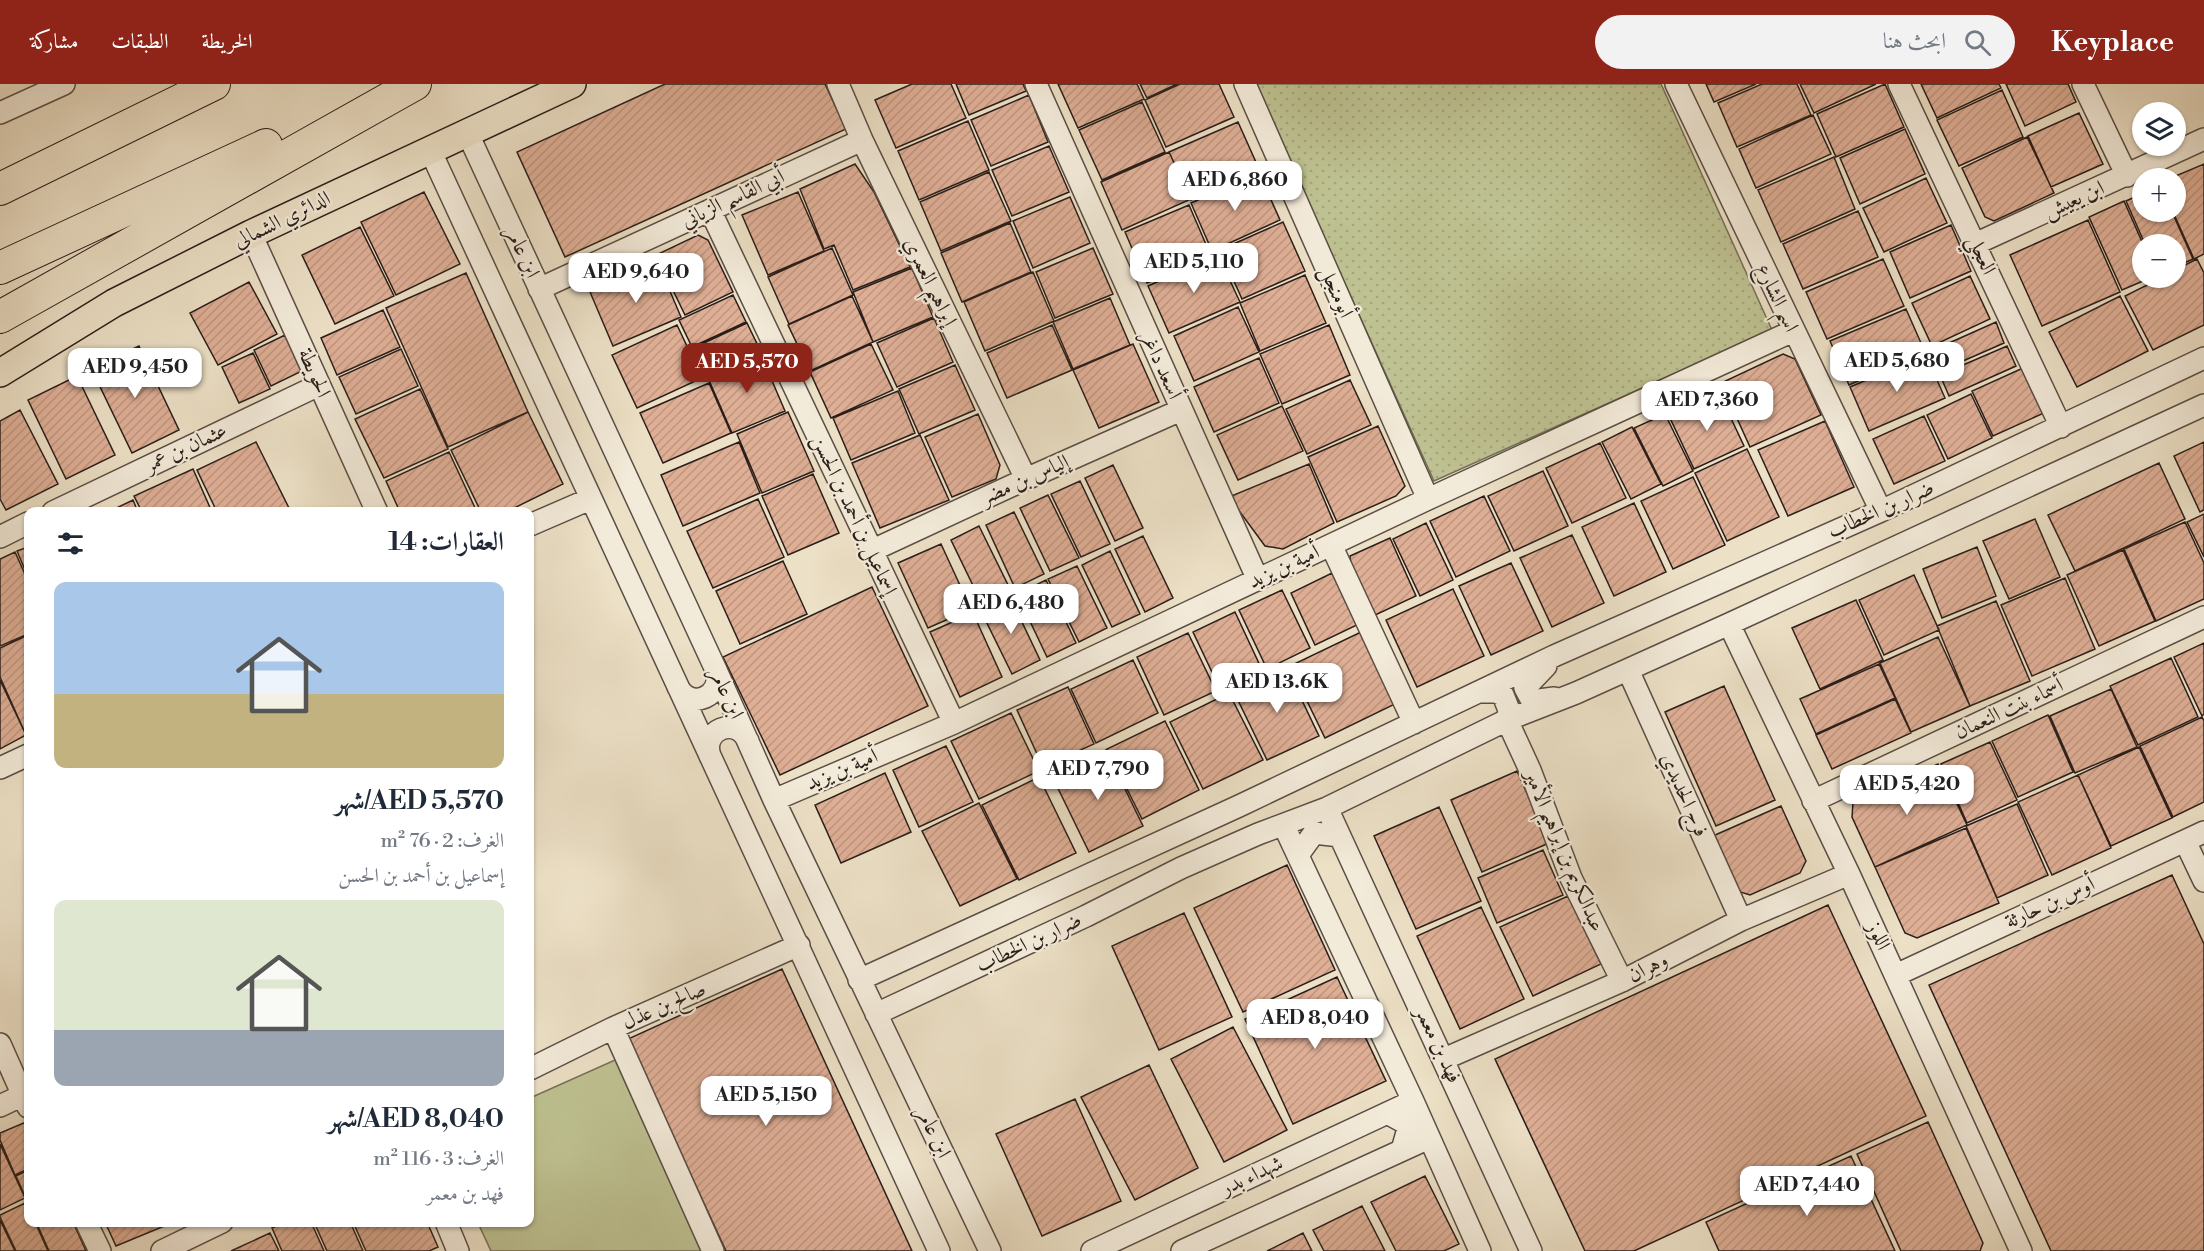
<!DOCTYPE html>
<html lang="ar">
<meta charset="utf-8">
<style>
body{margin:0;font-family:"Libre Bodoni",Amiri,serif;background:#f2f2f3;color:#1f2937;direction:rtl;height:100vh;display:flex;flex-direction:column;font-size:22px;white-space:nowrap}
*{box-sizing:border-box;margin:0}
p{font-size:20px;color:#747a83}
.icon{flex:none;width:33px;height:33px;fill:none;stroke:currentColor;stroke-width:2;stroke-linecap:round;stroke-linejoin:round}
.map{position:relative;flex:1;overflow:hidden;direction:ltr}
.side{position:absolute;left:24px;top:423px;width:510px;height:720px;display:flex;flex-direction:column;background:#fff;border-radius:12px;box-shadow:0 2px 4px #0004;direction:rtl}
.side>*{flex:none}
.controls{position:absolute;left:2132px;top:18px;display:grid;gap:12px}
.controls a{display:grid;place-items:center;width:54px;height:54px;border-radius:50%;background:#fff;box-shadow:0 2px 4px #0004;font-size:30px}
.price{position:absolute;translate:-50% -51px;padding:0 14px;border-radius:12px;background:#fff;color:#222;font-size:20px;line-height:39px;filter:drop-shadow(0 2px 3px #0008)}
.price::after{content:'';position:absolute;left:50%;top:36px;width:18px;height:14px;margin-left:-9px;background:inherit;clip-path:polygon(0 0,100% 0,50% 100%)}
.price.selected{background:#8f2418;color:#fff}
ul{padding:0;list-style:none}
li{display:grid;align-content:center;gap:12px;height:318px;padding:0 30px}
li span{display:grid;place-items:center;height:186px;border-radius:12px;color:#555}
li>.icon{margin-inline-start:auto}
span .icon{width:108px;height:108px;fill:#fffc;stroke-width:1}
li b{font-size:26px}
h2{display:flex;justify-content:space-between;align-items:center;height:72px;padding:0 30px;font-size:26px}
header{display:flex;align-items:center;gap:36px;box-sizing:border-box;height:84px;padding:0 30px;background:#8f2418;color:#fff}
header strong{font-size:28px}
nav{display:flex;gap:33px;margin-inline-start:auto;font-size:21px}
.search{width:420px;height:54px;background:#f2f2f3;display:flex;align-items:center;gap:15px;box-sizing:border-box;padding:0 21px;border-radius:33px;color:#747a83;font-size:22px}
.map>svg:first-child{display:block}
.green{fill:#bec191;stroke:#747056;stroke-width:1.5}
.garden{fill:url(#garden-dots);stroke:#747056;stroke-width:1.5}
.building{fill:url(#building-hatch);stroke:#2a1e1a;stroke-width:1.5}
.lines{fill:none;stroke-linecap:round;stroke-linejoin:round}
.minor-casing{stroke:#5a4e45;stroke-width:24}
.major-casing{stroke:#2a1e1a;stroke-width:30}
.highway-casing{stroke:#2a1e1a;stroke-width:34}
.minor{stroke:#f3ebda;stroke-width:21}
.major{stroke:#ece0c6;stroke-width:27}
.highway{stroke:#ece0c6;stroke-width:32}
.labels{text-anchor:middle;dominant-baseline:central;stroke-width:4.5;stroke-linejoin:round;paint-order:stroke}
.street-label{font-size:21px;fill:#2a1e1a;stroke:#f3ebda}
</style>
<header>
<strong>Keyplace</strong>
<div class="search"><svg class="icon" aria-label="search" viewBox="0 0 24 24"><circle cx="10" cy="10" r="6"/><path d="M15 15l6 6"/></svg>ابحث هنا</div>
<nav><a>الخريطة</a><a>الطبقات</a><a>مشاركة</a></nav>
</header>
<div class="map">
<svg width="2204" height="1167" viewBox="0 0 2204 1167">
<defs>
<pattern id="garden-dots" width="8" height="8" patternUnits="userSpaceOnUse" patternTransform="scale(1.5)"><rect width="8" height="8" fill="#bec191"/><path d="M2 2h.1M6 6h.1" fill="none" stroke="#a3a57c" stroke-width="1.8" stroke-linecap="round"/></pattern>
<pattern id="building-hatch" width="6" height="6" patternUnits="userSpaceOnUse" patternTransform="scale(1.5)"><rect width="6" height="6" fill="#deae95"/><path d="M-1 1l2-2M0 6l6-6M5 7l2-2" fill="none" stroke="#bf9580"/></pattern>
</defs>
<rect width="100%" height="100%" fill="#ece0c6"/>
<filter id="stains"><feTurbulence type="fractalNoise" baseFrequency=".00333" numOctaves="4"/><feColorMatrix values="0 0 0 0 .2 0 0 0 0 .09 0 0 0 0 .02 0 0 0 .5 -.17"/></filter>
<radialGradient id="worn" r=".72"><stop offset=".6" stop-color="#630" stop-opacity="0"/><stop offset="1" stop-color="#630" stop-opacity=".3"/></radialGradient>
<path class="green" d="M624,972l83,195h-216l-13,-28 52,-1v-124z"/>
<path class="garden" d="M1255,0h406l111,246 -338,151z"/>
<path class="building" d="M665,0h160l21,45 -281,128 -48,-105z
M912,0h39l15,34 -70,30 -21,-48z
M956,0h67l3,7 -57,24z
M1058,0h79l7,15 -66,29z
M1140,0h37l-30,14z
M1180,0h39l15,33 -68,30 -21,-47z
M1706,0h50l-42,18z
M1762,0h35l14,31 -74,32 -19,-44z
M1800,0h76l-62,29z
M1885,0l19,43 -68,30 -19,-43z
M1921,0h78l2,4 -64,30z
M2006,0h62l8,18 -51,24z
M2002,6l21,47 -64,29 -22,-46z
M1029,11l19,47 -57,24 -20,-46z
M1142,18l23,50 -63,28 -23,-50z
M2079,29l24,51 -52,23 -23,-51z
M1813,31l18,39 -75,34 -17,-39z
M968,37l21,49 -70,30 -21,-49z
M1238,38l21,47 -68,31 -22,-48z
M1905,45l20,45 -65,30 -20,-46z
M2027,53l27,56 -60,28 -9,-4 -23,-49z
M1049,62l20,46 -57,24 -20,-46z
M1169,68l22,47 -69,31 -21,-48z
M1834,73l21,52 -74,33 -23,-52z
M855,80l19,28 36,75 -57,23 -19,-45 -10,4 -24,-60z
M2204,80v90l-10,5 -21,-47h2v-34h-4z
M989,88l22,49 -70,30 -21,-49z
M1259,89l21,47 -68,31 -21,-48z
M1926,94l21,45 -63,29 -21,-44z
M424,108l36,72 -64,31 -35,-73z
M798,108l26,59 -56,24 -26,-60z
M2142,110v18h30l21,47 -18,8v-23h-30l-19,-43z
M1070,113l20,46 -57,25 -20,-47z
M2124,117l19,43 -1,34h8l-28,12 -33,-73z
M1189,121l22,51 -64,27 -22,-51z
M1858,127l20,46 -75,32 -20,-45z
M2088,136l32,72 -78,34 -32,-71z
M1283,138l22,49 -63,28 -22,-49z
M1010,139l21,49 -69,30 -21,-49z
M1951,141l20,46 -61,27 -20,-46z
M360,143l34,69 -59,28 -33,-69z
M698,151l10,5 25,52 -48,23 -29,-60z
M832,164l21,47 -64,29 -21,-47z
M1093,164l20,46 -58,24 -19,-46z
M1218,171l22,47 -71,31 -21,-47z
M1883,175l21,47 -77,33 -21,-47z
M2197,175l7,14v52l-51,25 -28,-54 36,-18h14v-8z
M658,179l23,54 -68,29 -23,-54z
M912,184l21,49 -60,25 -20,-50z
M1033,188l21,49 -69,30 -21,-49z
M466,189l62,139 -80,35 -62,-139z
M1305,191l21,48 -66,28 -20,-48z
M1970,192l20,43 -58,27 -20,-43z
M249,198l28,52 -59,31 -28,-52z
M733,211l13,27 -54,25 -13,-27z
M852,212l21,46 -63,29 -22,-46z
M2120,212l28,55 -71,36 -28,-55z
M1110,214l20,47 -57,24 -20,-47z
M1238,223l21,45 -65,29 -20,-45z
M1906,225l19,43 -76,33 -19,-44z
M383,226l17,37 -63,28 -16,-37z
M934,234l19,44 -56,25 -20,-44z
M1996,238l8,21 -66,29 -9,-20z
M747,239l13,27 -54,25 -13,-27z
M677,241l25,53 -65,30 -25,-53z
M1052,241l20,45 -65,28 -20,-45z
M1329,241l21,50 -68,29 -22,-50z
M285,251l17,36 -31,15 -17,-36z
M871,260l22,46 -62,28 -21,-46z
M1133,260l26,58 -60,26 -26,-58z
M139,262l40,84 -47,23 -41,-85z
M2007,262l9,20 -67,30 -9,-21z
M401,265l17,37 -62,28 -17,-37z
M253,269l17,36 -31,14 -17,-36z
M1783,270l12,5 26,56 -71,32 -29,-64z
M761,271l24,56 -53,22 -24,-55z
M1926,271l19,43 -76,33 -19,-44z
M1259,274l20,45 -65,29 -20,-45z
M955,281l20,45 -56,24 -20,-45z
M2023,284l21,45 -51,23 -21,-45z
M77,292l38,79 -49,24 -38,-79z
M1350,296l21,45 -64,29 -21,-45z
M709,299l22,50 -68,30 -23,-50z
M420,305l28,60 -64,29 -29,-59z
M898,307l17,42 -64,27 -18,-42z
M1971,310l21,44 -44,21 -21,-44z
M1720,311l24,51 -50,23 -24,-51z
M1282,322l21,45 -65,29 -21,-45z
M20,326l38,74 -52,26 -6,-11v-78z
M528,328l35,72 -57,28h-25l-30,-62z
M788,328l26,59 -52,22 -25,-59z
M978,330l22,51 -4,14 -44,18 -27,-60z
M1665,330l28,57 -30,15 -29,-58z
M1924,332l21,45 -51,23 -21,-45z
M1825,337l29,66 -66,29 -30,-66z
M1378,342l27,60 -9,10 -59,26 -29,-65z
M1632,343l29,57 -30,15 -29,-57z
M920,351l29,65 -69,28 -28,-65z
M256,358l35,70h-74l-20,-42z
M739,358l21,51 -77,33 -22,-51z
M2204,358v68l-4,2 -26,-56z
M1600,359l26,55 -54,25 -26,-55z
M1747,365l32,68 -52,24 -32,-68z
M449,368l28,60h-77l-14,-31z
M2159,379l26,56 -110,52 -27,-56z
M1309,380l25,59 -51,26 -18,-3 -36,-49z
M1113,381l30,63 -28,13 -30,-63z
M193,385l19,43h-70l-8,-16z
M1543,387l25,55 -54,25 -26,-55z
M813,390l26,59 -51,22 -26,-59z
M1693,393l32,68 -52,24 -32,-68z
M1080,397l30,63 -29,13 -30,-63z
M1048,411l31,63 -29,13 -30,-63z
M1484,412l26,55 -54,26 -26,-56z
M758,415l26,58 -71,31 -26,-57z
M133,416l5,12h-30z
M1634,419l32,69 -52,24 -32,-69z
M1014,428l30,62 -29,14 -29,-63z
M2204,430v43l-17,-35z
M2035,435l25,58 -51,22 -26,-58z
M2185,438l19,41v36l-48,22 -32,-72z
M1426,439l27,57 -33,16 -27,-57z
M979,442l31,63 -29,13 -30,-62z
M1572,451l32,68 -52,24 -32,-69z
M1143,452l30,62 -28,14 -30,-63z
M1390,454l26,58 -43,20 -22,-49 -1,-11z
M941,460l30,65 -43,19 -30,-65z
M28,463v30l-11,-26z
M1977,463l19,49 -54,22 -19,-49z
M2123,466l32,71 -56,25 -32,-71z
M1110,467l30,63 -28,13 -30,-62z
M15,468l13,29v53l-28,12v-87z
M783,477l24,53 -67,30 -24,-53z
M1511,479l32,68 -52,24 -32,-69z
M1077,482l30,62 -28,14 -31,-63z
M1332,489l25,52 -42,20 -24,-52z
M1914,491l25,55 -55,25 -25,-55z
M2065,494l30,71 -63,27 -31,-71z
M1046,496l30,63 -29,14 -30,-63z
M872,503l56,119 -148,69 -57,-118z
M1453,505l31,67 -67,31 -31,-67z
M1282,506l28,58 -43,21 -28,-59z
M1010,513l30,63 -28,14 -31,-63z
M1856,516l27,60 -63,29 -28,-61z
M1996,517l34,80 -60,25 -33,-80z
M1235,528l28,60 -42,19 -28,-59z
M973,529l29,64 -42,20 -30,-65z
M1361,548l34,72 -70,34 -35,-72z
M1188,549l28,58 -52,24 -27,-58z
M28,551v99l-2,1 -26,-58v-29z
M1938,553l32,69 -59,26 -31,-69z
M2204,559v71l-2,2 -28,-59z
M2171,574l27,59 -60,28 -28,-59z
M1133,576l25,53 -62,30 -25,-54z
M1879,580l16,34 -79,36 -16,-35z
M1286,583l33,69 -52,24 -33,-68z
M0,596l26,55 -26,14z
M1724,602l51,114 -59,26 -51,-114z
M1068,603l26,57 -51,23 -26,-57z
M2111,605l26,58 -62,26 -25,-57z
M1229,609l34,67 -60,29 -33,-67z
M1895,615l16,34 -79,36 -16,-34z
M1011,629l28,58 -60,28 -28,-58z
M2048,631l25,57 -55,25 -26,-56z
M2202,633l2,4v81l-31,15 -33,-71z
M1165,637l34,69 -57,29 -35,-70z
M1990,658l27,58 -50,23 -26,-59z
M946,662l27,56 -54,25 -26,-57z
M2139,663l33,71 -61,28 -33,-71z
M1106,666l37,76 -54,26 -37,-76z
M1938,680l29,61 -92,42 -23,-50 1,-14z
M1517,687l32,72 -67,29 -31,-72z
M885,689l26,59 -70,31 -26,-58z
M2078,691l33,73 -59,27 -34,-73z
M1039,693l37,76 -57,27 -37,-75z
M979,719l38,76 -57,27 -38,-75z
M2017,720l31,71 -51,23 -31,-72z
M1781,722l25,55 -6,12 -50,22 -13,-4 -24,-55z
M1439,723l42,94 -65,28 -42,-93z
M1966,744l33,75 -82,35 -12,-5 -30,-66z
M1543,766l20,45 -66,28 -19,-45z
M1287,781l48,105 -92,42 -49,-104z
M2172,791l32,69v307h-153l-122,-266z
M1568,812l33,68 -68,32 -33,-69z
M1828,821l98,211 -292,135h-49l-90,-192z
M1481,823l43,92 -64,30 -43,-93z
M1184,829l48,104 -73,33 -47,-104z
M782,885l130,282h-186l-98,-212z
M1337,893l49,104 -93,43 -48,-105z
M1233,943l54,103 -63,32 -53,-103z
M1149,981l49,103 -63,32 -54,-103z
M1075,1015l46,102 -79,35 -46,-102z
M26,1038l2,6v41l-13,6 -15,-35v-7z
M1928,1038l55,121 -3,8h-79l-44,-97z
M0,1060l25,54 -25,12z
M1851,1072l44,95h-176l-13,-29z
M28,1086v33l-12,-27z
M1425,1092l34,68 -15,7h-48l-25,-49z
M25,1119l3,7v12h7l13,29h-32l-16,-34v-2z
M1362,1122l23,45h-61l-11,-21z
M0,1136l15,31h-15z
M41,1138h32l13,29h-37l-12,-27z
M105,1138h69l-58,24z
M286,1138h25l13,29h-42l-10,-23z
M314,1138h36l13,29h-36z
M353,1138h74l11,25 -9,4h-63z
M270,1149l9,18h-48z
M1303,1149l9,18h-45z"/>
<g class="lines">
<defs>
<path id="minor" d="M838,0l24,56 164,339
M1036,0l222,496
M1245,0l183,415
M1676,0l205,427
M1899,0l162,343
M2083,0l44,92
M0,29l64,-29
M467,48l249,538 58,130 216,451
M430,66l509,1101
M710,126l244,513
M251,150l126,278
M1975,160l229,-105
M539,205l323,-149
M53,428l266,-127
M530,441l60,-26
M0,453l28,-14
M1331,461l83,178
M871,467l155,-72 155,-69
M1729,540l120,250 172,377
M1546,582l-21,22 7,13 22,-3
M1628,586l113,250
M678,603c13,24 46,9 38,-17
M1480,608h16l7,3 6,15 -2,10 23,50 41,108 51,103
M710,672c-9,-26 26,-41 38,-15
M0,684l28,-13
M774,716l180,-77 474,-224 365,-168
M1813,717l391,-184
M1327,724l204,443
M1284,742l129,275 67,150
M2185,757l19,40
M1298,771l16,-22 26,3
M1896,891l308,-143
M859,896l380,-174 315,-150 327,-145 323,-153
M876,930l210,-98 95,-48 77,-34 69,-26 180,-88 69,-27 153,-69 475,-219
M613,944l100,223
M0,960l28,63
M1444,975l178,-78 119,-61 108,-46
M530,985l83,-41 186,-83
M0,1022l23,-11
M1387,1029l22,12 -7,25
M86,1138l14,29
M446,1138l12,29
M162,1167l60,-29
M1092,1167l321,-150
M1182,1167l247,-113"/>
<path id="major" d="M0,289l114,-70 137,-69 321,-150"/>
<path id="highway" d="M0,105l214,-105
M0,184l266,-123
M0,233l415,-233"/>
</defs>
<use href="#minor" class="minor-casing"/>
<use href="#major" class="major-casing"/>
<use href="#highway" class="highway-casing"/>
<use href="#minor" class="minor"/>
<use href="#major" class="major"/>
<use href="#highway" class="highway"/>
</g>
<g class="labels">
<g class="street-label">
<text transform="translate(733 115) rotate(-25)">أبي القاسم الزياني</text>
<text transform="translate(2074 116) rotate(-24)">ابن يعيش</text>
<text transform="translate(282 136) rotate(-26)">الدائري الشمالي</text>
<text transform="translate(522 168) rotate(65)">ابن عامر</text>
<text transform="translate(1981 171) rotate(65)">العجلي</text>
<text transform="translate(930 198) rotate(64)">إبراهيم العمري</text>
<text transform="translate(1336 208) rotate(66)">أبومنجل</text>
<text transform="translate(1777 214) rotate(65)">اسم الشارع</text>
<text transform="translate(1161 281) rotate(66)">أسعد داغر</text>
<text transform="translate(314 289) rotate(66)">الحويطة</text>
<text transform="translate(186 364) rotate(-25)">عثمان بن عمر</text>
<text transform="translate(1025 396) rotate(-24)">إلياس بن مضر</text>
<text transform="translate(1881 426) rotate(-24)">ضرار بن الخطاب</text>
<text transform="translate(854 431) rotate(65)">إسماعيل بن أحمد بن الحسن</text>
<text transform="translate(1284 483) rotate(-25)">أمية بن يزيد</text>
<text transform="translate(726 609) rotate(65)">ابن عامر</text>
<text transform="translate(2009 625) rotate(-25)">أسماء بنت النعمان</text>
<text transform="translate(842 686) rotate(-23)">أمية بن يزيد</text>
<text transform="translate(1684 711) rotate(66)">فرج الحديدي</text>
<text transform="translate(1564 767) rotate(67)">عبدالكريم بن إبراهيم الأمير</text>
<text transform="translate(2050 819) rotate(-25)">أوس بن حارثة</text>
<text transform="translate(1878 852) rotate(65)">اللوز</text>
<text transform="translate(1029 859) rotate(-25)">ضرار بن الخطاب</text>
<text transform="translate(1648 884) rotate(-27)">وهران</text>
<text transform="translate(664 922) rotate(-24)">صالح بن عذل</text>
<text transform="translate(1438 961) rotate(65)">فهد بن معمر</text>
<text transform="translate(933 1048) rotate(64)">ابن عامر</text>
<text transform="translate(1252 1092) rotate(-25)">شهداء بدر</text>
</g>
</g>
<rect width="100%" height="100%" filter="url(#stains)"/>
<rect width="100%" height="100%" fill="url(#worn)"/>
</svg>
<div class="controls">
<a><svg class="icon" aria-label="layers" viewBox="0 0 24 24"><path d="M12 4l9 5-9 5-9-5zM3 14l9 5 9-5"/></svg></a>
<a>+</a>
<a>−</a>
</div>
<b class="price" style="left:1235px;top:128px">AED 6,860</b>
<b class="price" style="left:1194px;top:210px">AED 5,110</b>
<b class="price" style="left:636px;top:220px">AED 9,640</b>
<b class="price" style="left:1897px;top:309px">AED 5,680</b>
<b class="price selected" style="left:747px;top:310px">AED 5,570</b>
<b class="price" style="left:135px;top:315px">AED 9,450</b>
<b class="price" style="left:1707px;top:348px">AED 7,360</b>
<b class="price" style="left:1011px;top:551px">AED 6,480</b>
<b class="price" style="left:1277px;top:630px">AED 13.6K</b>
<b class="price" style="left:1098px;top:717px">AED 7,790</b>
<b class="price" style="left:1907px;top:732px">AED 5,420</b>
<b class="price" style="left:1315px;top:966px">AED 8,040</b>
<b class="price" style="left:766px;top:1043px">AED 5,150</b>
<b class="price" style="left:1807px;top:1133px">AED 7,440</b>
<section class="side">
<h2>العقارات: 14<svg class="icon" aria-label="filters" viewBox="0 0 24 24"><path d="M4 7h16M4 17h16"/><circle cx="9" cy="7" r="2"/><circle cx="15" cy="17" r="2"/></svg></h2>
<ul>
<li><span style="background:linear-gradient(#a9c7e8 60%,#c2b280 0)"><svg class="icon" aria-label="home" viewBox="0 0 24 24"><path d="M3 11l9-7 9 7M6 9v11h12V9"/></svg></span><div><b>AED 5,570/شهر</b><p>الغرف: 2 · 76 m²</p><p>إسماعيل بن أحمد بن الحسن</p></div></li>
<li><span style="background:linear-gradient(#dfe7d0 70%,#9aa5b1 0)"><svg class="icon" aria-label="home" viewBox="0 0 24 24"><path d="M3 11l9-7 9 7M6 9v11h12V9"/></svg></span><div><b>AED 8,040/شهر</b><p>الغرف: 3 · 116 m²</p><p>فهد بن معمر</p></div></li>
</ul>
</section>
</div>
